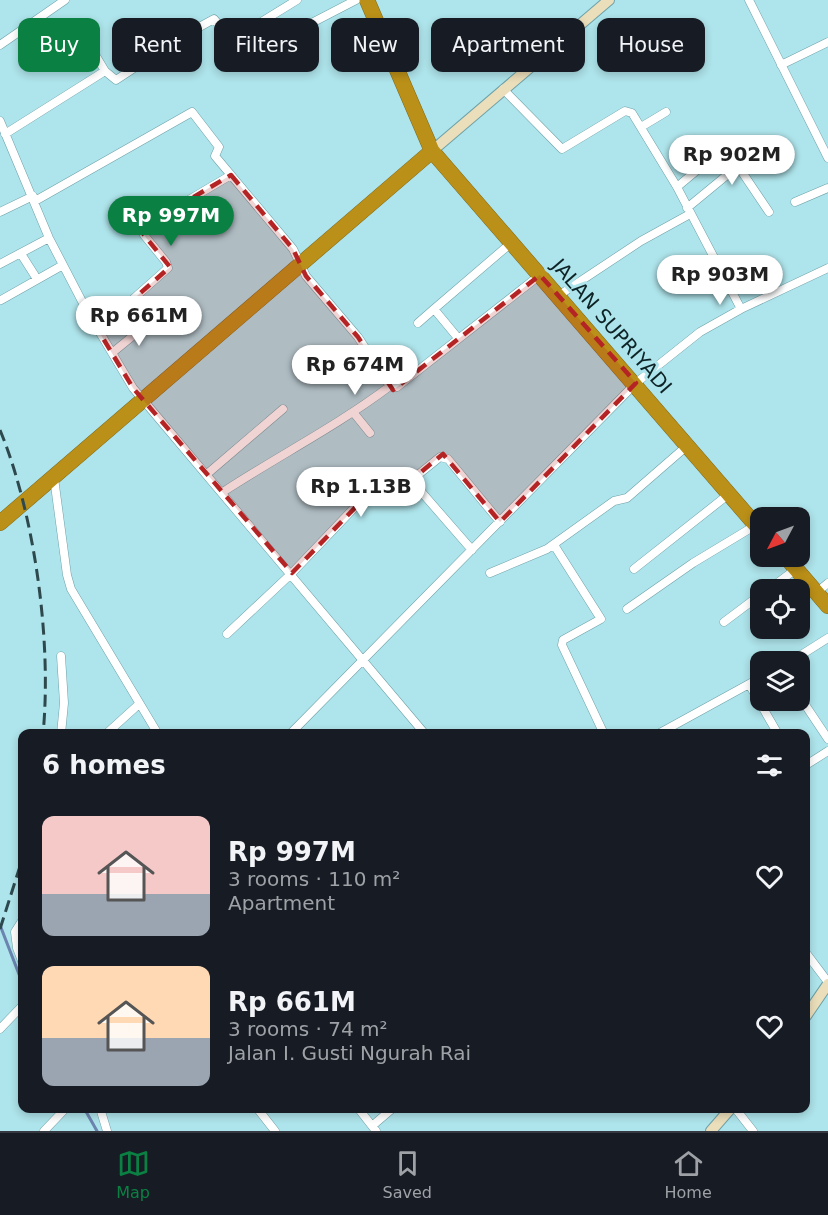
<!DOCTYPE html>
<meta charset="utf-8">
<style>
body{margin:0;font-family:"DejaVu Sans",sans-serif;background:#20242c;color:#f1f3f6;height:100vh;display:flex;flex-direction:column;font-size:22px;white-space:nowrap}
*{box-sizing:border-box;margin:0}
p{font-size:20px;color:#9ea1a6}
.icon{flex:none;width:33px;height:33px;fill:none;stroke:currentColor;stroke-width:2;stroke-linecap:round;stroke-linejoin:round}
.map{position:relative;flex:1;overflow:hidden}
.details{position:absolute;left:18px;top:729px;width:792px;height:384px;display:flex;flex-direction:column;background:#171b24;border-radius:12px;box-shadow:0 3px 9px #0003}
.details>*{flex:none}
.guide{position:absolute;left:18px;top:18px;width:792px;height:54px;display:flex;gap:12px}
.needle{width:39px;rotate:229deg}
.buttons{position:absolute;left:750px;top:507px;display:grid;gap:12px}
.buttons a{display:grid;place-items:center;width:60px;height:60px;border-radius:12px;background:#171b24;box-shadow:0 3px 9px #0003;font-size:30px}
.price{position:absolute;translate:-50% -51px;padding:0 14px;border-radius:21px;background:#fff;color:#222;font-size:20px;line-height:39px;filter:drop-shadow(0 2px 3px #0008)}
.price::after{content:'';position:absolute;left:50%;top:36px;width:18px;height:14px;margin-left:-9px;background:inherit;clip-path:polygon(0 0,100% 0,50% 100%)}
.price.current{background:#0b8043;color:#fff}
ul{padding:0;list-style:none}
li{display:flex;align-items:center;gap:18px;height:150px;padding:0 24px}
li span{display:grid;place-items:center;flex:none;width:168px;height:120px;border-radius:12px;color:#555}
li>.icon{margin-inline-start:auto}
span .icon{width:72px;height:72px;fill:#fffc;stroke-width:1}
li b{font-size:26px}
h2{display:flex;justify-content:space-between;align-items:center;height:72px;padding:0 24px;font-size:26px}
.tag{padding:0 21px;border-radius:12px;background:#171b24;box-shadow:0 3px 9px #0003;font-size:21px;line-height:54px}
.tag.current{background:#0b8043;color:#fff}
.dock{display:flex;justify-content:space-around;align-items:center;height:84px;border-top:2px solid #363941;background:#171b24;font-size:16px;color:#9ea1a6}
.dock a{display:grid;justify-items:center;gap:3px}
.dock .current{color:#0b8043}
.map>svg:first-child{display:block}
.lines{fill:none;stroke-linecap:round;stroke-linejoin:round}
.stream{stroke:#6b84b0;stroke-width:3}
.street-casing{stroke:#6da1a8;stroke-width:9}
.secondary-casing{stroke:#6da1a8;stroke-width:12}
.highway-casing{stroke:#7e6a1d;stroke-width:16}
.street{stroke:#fff;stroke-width:8}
.secondary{stroke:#ebdeba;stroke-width:10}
.highway{stroke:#bb9018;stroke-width:15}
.rail{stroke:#2d494d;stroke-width:3;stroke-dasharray:12 6;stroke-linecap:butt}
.marked{fill:#b42425;fill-opacity:0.2;stroke:#b42425;stroke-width:4.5;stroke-dasharray:12 8;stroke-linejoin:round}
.labels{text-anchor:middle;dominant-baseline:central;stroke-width:6;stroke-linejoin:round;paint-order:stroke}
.street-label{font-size:20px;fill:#0d2326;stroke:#aee4eb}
</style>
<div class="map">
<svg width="828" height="1131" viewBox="0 0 828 1131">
<rect width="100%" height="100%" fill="#aee4eb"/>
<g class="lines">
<path class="stream" d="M0,925l22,57
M84,1108l13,23"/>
<defs>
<path id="street" d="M749,0l79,158
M78,26l27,45
M275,42l81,-42
M0,45l65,-45
M781,65l47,-23
M503,89l59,60 63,-38 7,2 45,74 64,122
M0,121l49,117 38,73 46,77 292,346
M641,127l25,-15
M5,134l100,-63 11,9 67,-44 31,-17 18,21 65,-40
M677,187l31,-26
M35,201l157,-89 27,35 -4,9 78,93 13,27 52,61 32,49c-53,40 -112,70 -167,106
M795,202l33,-14
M687,208l51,-42 31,46
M0,212l33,-16
M23,257l14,22
M0,264l49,-26
M558,296l83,-55 49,-27
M1,300l62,-35
M434,309l77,-66
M418,323l16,-14 24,29
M98,330l70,-62 -2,-6 -22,-27 -5,-15 11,-10 15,4 66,-39
M112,353l39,-32
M390,386l7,1 143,-112
M353,412l17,21
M207,474l76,-65
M54,478l13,97 4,14 87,145
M411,480l61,70
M554,545l47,74 -38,21 -1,5 42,89
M634,569l95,-75
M490,573l57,-24 67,-48 13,-3 61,-53
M768,590l28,-21
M816,593l12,-10
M627,609l66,-46 63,-38
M724,622l36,-27
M227,634l65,-61 83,-87h4l14,9 47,-38 8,2 52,63
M790,662l38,-24
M749,684l29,50
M800,697l28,42
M61,734l3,-31 -3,-47
M106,734l32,-29
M290,734l346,-351 64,-51 41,-23 87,-41
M658,734l102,-56
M806,765l22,-14
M22,921l-7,11 2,16 5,13
M806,953l22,29
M0,1029l22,-23
M100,1108l7,23
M257,1108l18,23
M358,1108l18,23
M735,1108l18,23
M372,1126l21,-18
M44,1131l22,-23"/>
<path id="secondary" d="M432,151l177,-151
M806,1016l22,-32
M711,1131l20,-23"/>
<path id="highway" d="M367,0l65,151 328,379
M0,523l432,-372
M785,556l43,50"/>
</defs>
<use href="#street" class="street-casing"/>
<use href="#secondary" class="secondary-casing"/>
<use href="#highway" class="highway-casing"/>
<use href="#street" class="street"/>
<use href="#secondary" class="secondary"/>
<use href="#highway" class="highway"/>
<path class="rail" d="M0,430c35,85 52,212 43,304
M0,929l22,-69"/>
</g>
<path class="marked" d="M231,175l62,74 13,27 52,61 35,53 147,-115 96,108 -136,139 -57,-68 -50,41 -15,-11 -86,89 -159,-185 -35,-58 72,-63 -26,-32 -5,-15 11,-10 13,5z"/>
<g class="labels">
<g class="street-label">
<text transform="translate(612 326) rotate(49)">JALAN SUPRIYADI</text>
</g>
</g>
</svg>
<div class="buttons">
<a><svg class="needle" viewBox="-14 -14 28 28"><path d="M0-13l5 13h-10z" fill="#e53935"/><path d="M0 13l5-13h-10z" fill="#9ea1a6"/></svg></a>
<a><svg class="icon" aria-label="locate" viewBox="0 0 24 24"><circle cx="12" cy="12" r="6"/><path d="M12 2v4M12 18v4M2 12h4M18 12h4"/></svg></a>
<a><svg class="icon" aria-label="layers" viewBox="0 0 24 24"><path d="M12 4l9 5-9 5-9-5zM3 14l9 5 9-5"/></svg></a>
</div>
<b class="price" style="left:732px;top:186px">Rp 902M</b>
<b class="price current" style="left:171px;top:247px">Rp 997M</b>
<b class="price" style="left:720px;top:306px">Rp 903M</b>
<b class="price" style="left:139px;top:347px">Rp 661M</b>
<b class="price" style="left:355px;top:396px">Rp 674M</b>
<b class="price" style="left:361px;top:518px">Rp 1.13B</b>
<div class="guide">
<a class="tag current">Buy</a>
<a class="tag">Rent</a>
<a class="tag">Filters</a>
<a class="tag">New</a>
<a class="tag">Apartment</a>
<a class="tag">House</a>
</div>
<section class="details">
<h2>6 homes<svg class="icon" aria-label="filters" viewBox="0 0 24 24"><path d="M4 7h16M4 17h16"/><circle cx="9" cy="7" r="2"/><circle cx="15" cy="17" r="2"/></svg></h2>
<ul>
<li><span style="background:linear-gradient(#f6c9c9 65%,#9aa5b1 0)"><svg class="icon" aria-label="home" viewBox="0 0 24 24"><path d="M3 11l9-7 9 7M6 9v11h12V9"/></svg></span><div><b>Rp 997M</b><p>3 rooms · 110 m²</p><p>Apartment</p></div><svg class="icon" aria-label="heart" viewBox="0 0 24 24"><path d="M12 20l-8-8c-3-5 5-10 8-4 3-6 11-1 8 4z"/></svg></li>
<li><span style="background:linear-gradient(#ffd9b3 60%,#9aa5b1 0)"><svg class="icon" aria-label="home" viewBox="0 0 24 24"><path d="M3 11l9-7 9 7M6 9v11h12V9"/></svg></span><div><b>Rp 661M</b><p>3 rooms · 74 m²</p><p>Jalan I. Gusti Ngurah Rai</p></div><svg class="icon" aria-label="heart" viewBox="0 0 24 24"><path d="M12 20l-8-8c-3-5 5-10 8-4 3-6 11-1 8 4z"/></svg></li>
</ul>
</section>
</div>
<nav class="dock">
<a class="current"><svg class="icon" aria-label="map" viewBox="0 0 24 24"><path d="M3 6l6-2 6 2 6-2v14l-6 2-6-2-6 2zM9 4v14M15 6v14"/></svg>Map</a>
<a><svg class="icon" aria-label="saved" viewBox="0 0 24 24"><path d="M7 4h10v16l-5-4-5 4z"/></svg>Saved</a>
<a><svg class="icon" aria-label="home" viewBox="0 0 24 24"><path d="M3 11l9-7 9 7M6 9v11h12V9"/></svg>Home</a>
</nav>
